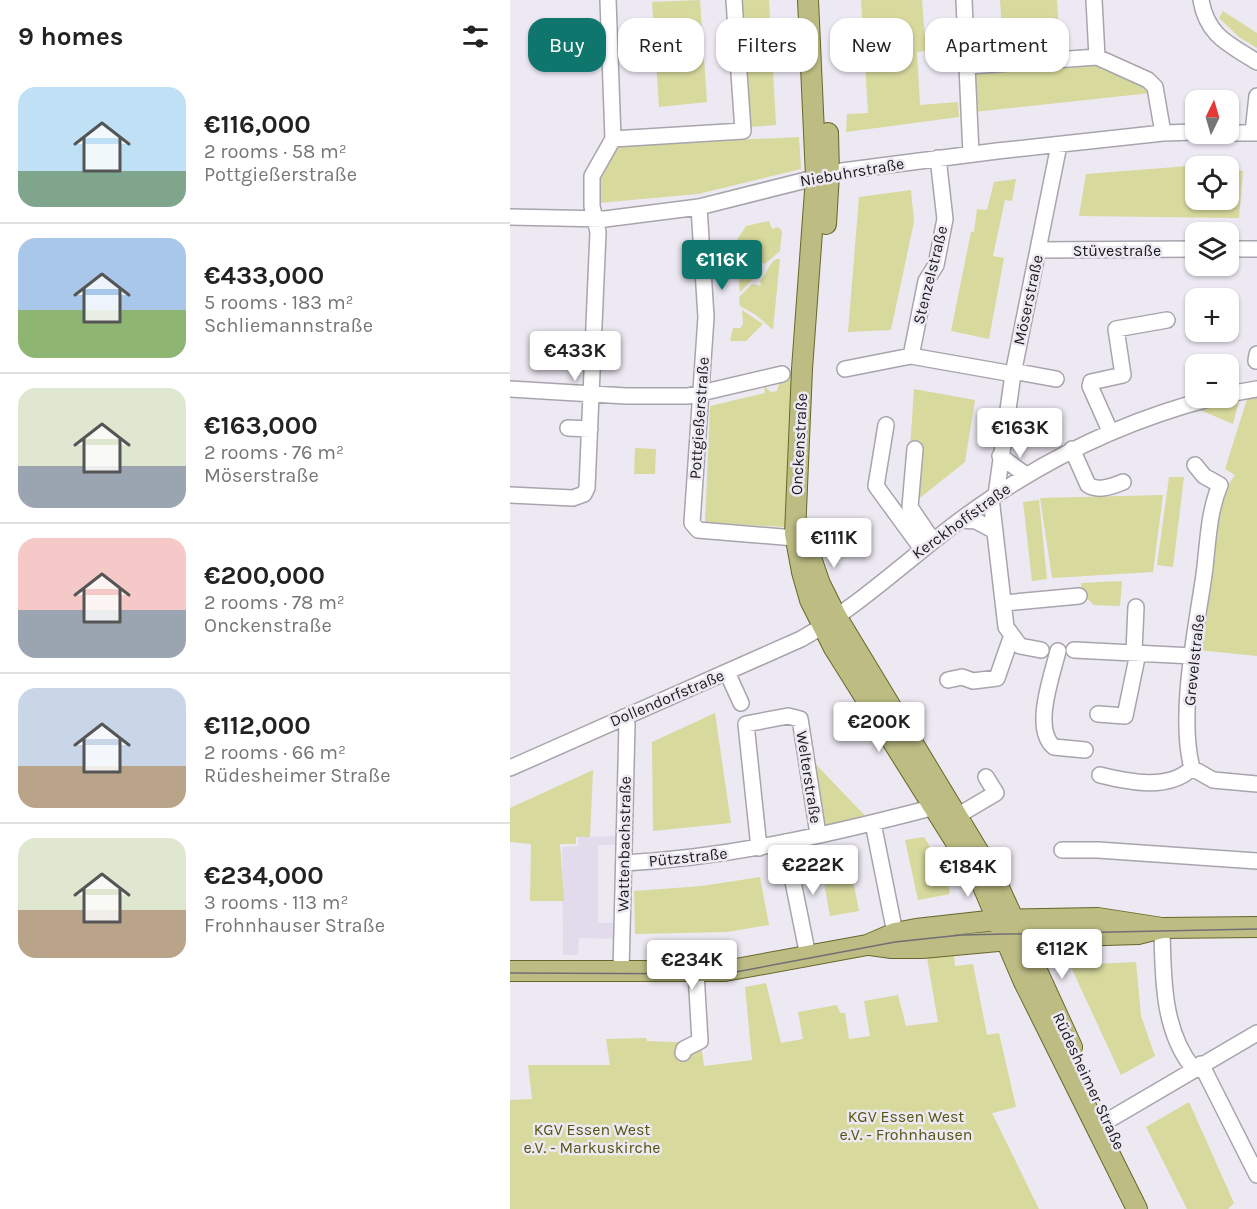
<!DOCTYPE html>
<meta charset="utf-8">
<style>
body{margin:0;font-family:Karla,sans-serif;background:#f6f6f6;color:#222;height:100vh;display:flex;flex-direction:column;font-size:22px;white-space:nowrap}
*{box-sizing:border-box;margin:0}
p{font-size:20px;color:#767676}
.icon{flex:none;width:33px;height:33px;fill:none;stroke:currentColor;stroke-width:2;stroke-linecap:round;stroke-linejoin:round}
.map{position:relative;flex:1;overflow:hidden}
.sheet{display:flex;flex-direction:column;background:#fff;width:510px}
.sheet>*{flex:none}
.banner{position:absolute;left:18px;top:18px;width:570px;height:54px;display:flex;gap:12px}
.needle{width:39px;rotate:5deg}
.tools{position:absolute;left:675px;top:90px;display:grid;gap:12px}
.tools a{display:grid;place-items:center;width:54px;height:54px;border-radius:12px;background:#fff;box-shadow:0 2px 4px #0004;font-size:30px}
.price{position:absolute;translate:-50% -51px;padding:0 14px;border-radius:6px;background:#fff;color:#222;font-size:20px;line-height:39px;filter:drop-shadow(0 2px 3px #0008)}
.price::after{content:'';position:absolute;left:50%;top:36px;width:18px;height:14px;margin-left:-9px;background:inherit;clip-path:polygon(0 0,100% 0,50% 100%)}
.price.selected{background:#0f766e;color:#fff}
ul{padding:0;list-style:none}
li{display:flex;align-items:center;gap:18px;height:150px;padding:0 18px}
li+li{border-top:2px solid #e0e0e0}
li span{display:grid;place-items:center;flex:none;width:168px;height:120px;border-radius:18px;color:#555}
li>.icon{margin-inline-start:auto}
span .icon{width:72px;height:72px;fill:#fffc;stroke-width:1}
li b{font-size:26px}
h2{display:flex;justify-content:space-between;align-items:center;height:72px;padding:0 18px;font-size:26px}
.chip{padding:0 21px;border-radius:18px;background:#fff;box-shadow:0 2px 4px #0004;font-size:21px;line-height:54px}
.chip.selected{background:#0f766e;color:#fff}
main{display:flex;flex:1;min-height:0}
.map>svg:first-child{display:block}
.built{fill:#e2dbec}
.green{fill:#d7d99d}
.lines{fill:none;stroke-linecap:round;stroke-linejoin:round}
.minor-casing{stroke:#a8a4ad;stroke-width:18}
.major-casing{stroke:#67672a;stroke-width:22}
.minor{stroke:#fff;stroke-width:15}
.major{stroke:#bcbc83;stroke-width:20}
.tram{stroke:#716e74;stroke-width:1.5}
.labels{text-anchor:middle;dominant-baseline:central;stroke-width:5;stroke-linejoin:round;paint-order:stroke}
.street-label{font-size:16px;fill:#1b1a1d;stroke:#ede9f3}
.park-label{font-size:16px;fill:#545411;stroke:#ede9f3}
</style>
<main>
<section class="sheet">
<h2>9 homes<svg class="icon" aria-label="filters" viewBox="0 0 24 24"><path d="M4 7h16M4 17h16"/><circle cx="9" cy="7" r="2"/><circle cx="15" cy="17" r="2"/></svg></h2>
<ul>
<li><span style="background:linear-gradient(#bfe0f5 70%,#7fa58c 0)"><svg class="icon" aria-label="home" viewBox="0 0 24 24"><path d="M3 11l9-7 9 7M6 9v11h12V9"/></svg></span><div><b>€116,000</b><p>2 rooms · 58 m²</p><p>Pottgießerstraße</p></div></li>
<li><span style="background:linear-gradient(#a9c7e8 60%,#8fb573 0)"><svg class="icon" aria-label="home" viewBox="0 0 24 24"><path d="M3 11l9-7 9 7M6 9v11h12V9"/></svg></span><div><b>€433,000</b><p>5 rooms · 183 m²</p><p>Schliemannstraße</p></div></li>
<li><span style="background:linear-gradient(#dfe7d0 65%,#9aa5b1 0)"><svg class="icon" aria-label="home" viewBox="0 0 24 24"><path d="M3 11l9-7 9 7M6 9v11h12V9"/></svg></span><div><b>€163,000</b><p>2 rooms · 76 m²</p><p>Möserstraße</p></div></li>
<li><span style="background:linear-gradient(#f6c9c9 60%,#9aa5b1 0)"><svg class="icon" aria-label="home" viewBox="0 0 24 24"><path d="M3 11l9-7 9 7M6 9v11h12V9"/></svg></span><div><b>€200,000</b><p>2 rooms · 78 m²</p><p>Onckenstraße</p></div></li>
<li><span style="background:linear-gradient(#c9d6e8 65%,#b9a48a 0)"><svg class="icon" aria-label="home" viewBox="0 0 24 24"><path d="M3 11l9-7 9 7M6 9v11h12V9"/></svg></span><div><b>€112,000</b><p>2 rooms · 66 m²</p><p>Rüdesheimer Straße</p></div></li>
<li><span style="background:linear-gradient(#dfe7d0 60%,#b9a48a 0)"><svg class="icon" aria-label="home" viewBox="0 0 24 24"><path d="M3 11l9-7 9 7M6 9v11h12V9"/></svg></span><div><b>€234,000</b><p>3 rooms · 113 m²</p><p>Frohnhauser Straße</p></div></li>
</ul>
</section>
<div class="map">
<svg width="747" height="1209" viewBox="0 0 747 1209">
<rect width="100%" height="100%" fill="#ede9f3"/>
<path class="built" d="M106,836v9h-18v78h18v16l-37,-1 -1,17h-15l-1,-108 16,-1v-9z"/>
<path class="green" d="M190,0l7,102 -48,5 -7,-105z
M228,0h31l7,125 -27,2z
M351,0h61l4,51 -9,1 3,53 38,-3 1,15 -113,15 1,-18 21,-1z
M490,0h57l4,56 -57,5z
M713,11l34,22v15l-18,-11 -20,-19z
M586,63l50,22 5,8 -177,19 -1,-34 7,-7z
M289,137l2,32 -103,25 -100,9 -1,-31 21,-27z
M678,166l7,1 1,33h32l1,-31 14,2 -4,47 -160,-2 7,-42z
M506,179l-4,22 -7,-1 -12,56 11,2 -15,81 -38,-8 20,-99h3l3,-23 10,1 7,-28z
M401,190l3,32 -23,108 -43,2 11,-135z
M259,221l3,8 6,-2 4,4 -2,20 -15,13 -6,-2 -7,4 3,11 -15,15 -5,-49 11,-17z
M266,259h4l-7,71 -17,-15 -16,-9 -1,-9 13,-13 9,2 -1,-5c7,-7 8,-17 16,-22z
M232,310l21,14 -17,17h-16l3,-13h7l3,-4z
M283,373l-7,154 -81,-4 5,-117 55,-13 -1,-7 7,6 6,-1 2,-8 4,-1 -1,-7z
M404,389l61,11 -10,62 -59,47z
M747,395v261l-60,-6 24,-155 14,-20 -10,-6 23,-73z
M730,398l-7,26 -33,-14 12,-7z
M125,448l21,1 -1,25h-21z
M659,477h15l-11,90 -16,-2z
M653,495l-10,77 -101,6 -12,-80z
M529,500l8,79 -15,2 -9,-79z
M612,581l-2,25 -26,-1 -12,-11 -1,-11z
M205,713l16,110 -78,8 -1,-89z
M298,756l62,65 -51,11z
M83,770l-3,67h-14v7h-16l4,57h-34l1,-57 -21,-2v-34z
M414,837l22,36 4,21 -32,6 -13,-60z
M338,855l11,56 -29,5 -10,-55z
M250,877l9,48 -42,7 -92,2 -1,-43 68,-5z
M444,955l1,11 18,-2 14,71 12,-2 17,74 -24,6 47,96h-529v-109l22,-1 -4,-34h82l-4,-26 40,-1 1,3 54,2 3,23 48,-6 -7,-73 21,-4 15,60 22,-4 -5,-27 39,-7 3,8h5l4,26 21,-3 -6,-35 34,-6 8,31 32,-4 -11,-64z
M626,962l5,54 14,40 -34,19 -51,-110z
M679,1102l45,101 -6,6h-41l-41,-82z"/>
<g class="lines">
<defs>
<path id="minor" d="M454,0l7,154
M584,0l3,57 51,23 7,7 8,46
M691,0c6,36 28,44 56,62
M458,66l129,-9
M743,132l4,-36
M718,133h29
M103,139l130,-8 -9,-131
M189,207l7,110 -14,206 6,7 97,8
M0,217l95,2 94,-12 143,-36 155,-20 166,-18 33,-1
M718,249h29
M528,250l158,-1
M401,356l15,-75 10,-16 9,-46 -7,-61
M746,361l1,-7
M335,369l66,-13 102,18
M503,371l43,8
M0,389l116,7h62l94,-22
M718,394l29,-5
M376,425l-10,61 46,63
M58,428l22,1
M600,431l-20,-45 1,-4 32,-7 -7,-46 51,-9
M405,449l-5,58 23,34
M562,449l16,36c11,7 24,1 35,-3
M490,456l26,19
M685,465l9,11 16,9c-12,28 -12,60 -16,90 -8,55 -26,140 -12,193l21,12 44,4
M0,495l63,3 11,-4 3,-6 11,-256 -6,-26v-30l21,-37 -5,-139
M486,495l17,-121 46,-229
M481,498l15,129 14,19 21,4
M450,520l16,1 19,10
M494,603l75,-7
M564,650l119,6
M548,651c-6,25 -26,78 -4,96l31,3
M624,652l2,-45
M217,672l14,31
M438,680l14,-3 11,4 24,-3 14,-40
M588,714l27,2 13,-63
M0,768l291,-129c57,-32 106,-79 158,-118 77,-58 160,-99 253,-123
M590,775c29,7 69,16 92,-7
M447,816l39,-23 -10,-16
M363,823l22,110
M275,842l23,114
M249,848l-13,-124 42,-8 12,3 18,115
M552,850h36l159,11
M114,863c103,-5 203,-28 303,-54
M652,928c1,47 0,102 31,140
M111,972l6,-248 -3,-7
M173,1053l1,-4 16,-8 -4,-68
M691,1064l56,111
M597,1121l150,-88"/>
<path id="major" d="M298,0l8,177 -14,192 -7,165 7,38 8,28 24,48 148,236 41,96 114,229
M316,224l3,-50 -1,-41
M300,555l10,29 16,32 159,263 77,168
M360,945l22,3h30l121,-11 95,-3 24,-6 95,-1
M0,971h215l142,-26 28,-12 21,-4 81,-9 101,-2 64,10"/>
</defs>
<use href="#minor" class="minor-casing"/>
<use href="#major" class="major-casing"/>
<use href="#minor" class="minor"/>
<use href="#major" class="major"/>
<path class="tram" d="M0,973l215,1 170,-32 66,-7 296,-6"/>
</g>
<g class="labels">
<g class="street-label">
<text transform="translate(342 172) rotate(-10)">Niebuhrstraße</text>
<text x="607" y="250">Stüvestraße</text>
<text transform="translate(420 275) rotate(-76)">Stenzelstraße</text>
<text transform="translate(518 300) rotate(-78)">Möserstraße</text>
<text transform="translate(189 418) rotate(-86)">Pottgießerstraße</text>
<text transform="translate(289 444) rotate(-87)">Onckenstraße</text>
<text transform="translate(451 521) rotate(-36)">Kerckhoffstraße</text>
<text transform="translate(684 660) rotate(-84)">Grevelstraße</text>
<text transform="translate(157 698) rotate(-23)">Dollendorfstraße</text>
<text transform="translate(299 777) rotate(81)">Welterstraße</text>
<text transform="translate(114 844) rotate(-89)">Wattenbachstraße</text>
<text transform="translate(178 857) rotate(-6)">Pützstraße</text>
<text transform="translate(579 1081) rotate(65)">Rüdesheimer Straße</text>
</g>
<g class="park-label">
<text x="396" y="1116">KGV Essen West<tspan x="396" dy="18">e.V. - Frohnhausen</tspan></text>
<text x="82" y="1129">KGV Essen West<tspan x="82" dy="18">e.V. - Markuskirche</tspan></text>
</g>
</g>
</svg>
<div class="tools">
<a><svg class="needle" viewBox="-14 -14 28 28"><path d="M0-13l5 13h-10z" fill="#e53935"/><path d="M0 13l5-13h-10z" fill="#767676"/></svg></a>
<a><svg class="icon" aria-label="locate" viewBox="0 0 24 24"><circle cx="12" cy="12" r="6"/><path d="M12 2v4M12 18v4M2 12h4M18 12h4"/></svg></a>
<a><svg class="icon" aria-label="layers" viewBox="0 0 24 24"><path d="M12 4l9 5-9 5-9-5zM3 14l9 5 9-5"/></svg></a>
<a>+</a>
<a>−</a>
</div>
<b class="price selected" style="left:212px;top:291px">€116K</b>
<b class="price" style="left:65px;top:382px">€433K</b>
<b class="price" style="left:510px;top:459px">€163K</b>
<b class="price" style="left:324px;top:569px">€111K</b>
<b class="price" style="left:369px;top:753px">€200K</b>
<b class="price" style="left:303px;top:896px">€222K</b>
<b class="price" style="left:458px;top:898px">€184K</b>
<b class="price" style="left:552px;top:980px">€112K</b>
<b class="price" style="left:182px;top:991px">€234K</b>
<div class="banner">
<a class="chip selected">Buy</a>
<a class="chip">Rent</a>
<a class="chip">Filters</a>
<a class="chip">New</a>
<a class="chip">Apartment</a>
</div>
</div>
</main>
